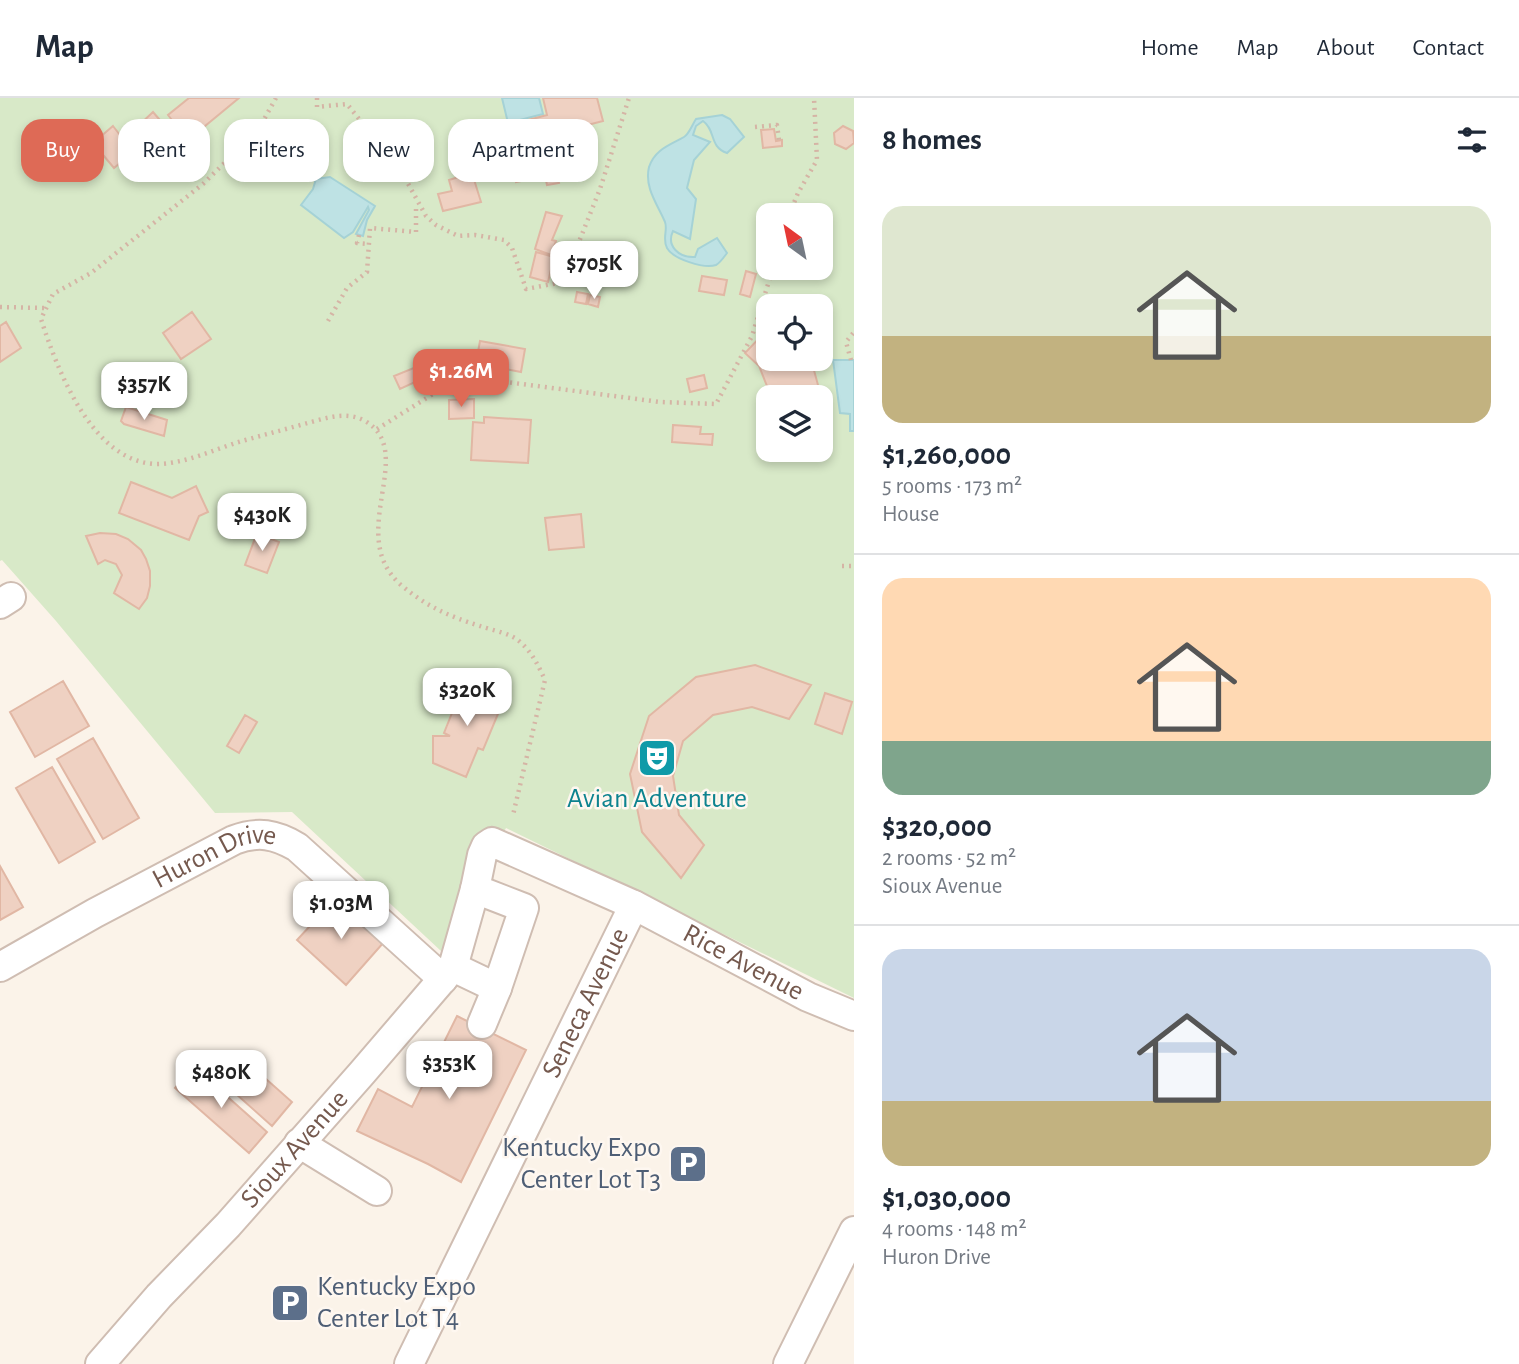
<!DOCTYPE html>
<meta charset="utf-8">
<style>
body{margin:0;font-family:"Alegreya Sans",sans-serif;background:#f6f6f7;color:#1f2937;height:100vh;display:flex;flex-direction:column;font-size:26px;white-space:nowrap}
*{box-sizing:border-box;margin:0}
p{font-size:23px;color:#747a83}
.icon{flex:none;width:38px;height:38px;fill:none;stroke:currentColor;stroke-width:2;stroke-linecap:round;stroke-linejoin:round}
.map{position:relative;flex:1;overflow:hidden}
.sheet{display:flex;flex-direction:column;background:#fff;width:665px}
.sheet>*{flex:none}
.top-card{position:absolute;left:21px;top:21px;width:665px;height:63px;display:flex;gap:14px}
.needle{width:46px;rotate:327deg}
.buttons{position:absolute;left:756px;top:105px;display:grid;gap:14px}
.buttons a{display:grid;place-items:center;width:77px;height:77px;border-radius:14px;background:#fff;box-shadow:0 4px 10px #0003;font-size:35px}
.price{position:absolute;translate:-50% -60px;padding:0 16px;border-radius:14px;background:#fff;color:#222;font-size:23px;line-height:46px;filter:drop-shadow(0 2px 4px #0008)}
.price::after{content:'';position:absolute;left:50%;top:42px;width:21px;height:16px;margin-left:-10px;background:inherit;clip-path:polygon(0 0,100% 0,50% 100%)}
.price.selected{background:#de6a56;color:#fff}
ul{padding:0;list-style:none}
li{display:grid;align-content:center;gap:14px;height:371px;padding:0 28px}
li+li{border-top:2px solid #e0e1e3}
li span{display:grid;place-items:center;height:217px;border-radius:21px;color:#555}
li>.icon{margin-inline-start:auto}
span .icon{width:126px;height:126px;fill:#fffc;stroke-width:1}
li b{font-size:30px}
h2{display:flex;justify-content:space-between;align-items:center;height:84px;padding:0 28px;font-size:30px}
.pill{padding:0 24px;border-radius:21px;background:#fff;box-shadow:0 4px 10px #0003;font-size:24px;line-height:63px}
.pill.selected{background:#de6a56;color:#fff}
header{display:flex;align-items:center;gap:42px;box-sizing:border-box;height:98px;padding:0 35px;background:#fff;border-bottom:2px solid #e0e1e3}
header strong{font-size:33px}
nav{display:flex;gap:38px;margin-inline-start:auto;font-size:24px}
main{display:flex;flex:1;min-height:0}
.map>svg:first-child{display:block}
.green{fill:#d8e9c8;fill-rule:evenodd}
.water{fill:#bee2e4;stroke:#a5d2d6;stroke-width:2}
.building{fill:#efd1c2;stroke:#e1b7a4;stroke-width:2}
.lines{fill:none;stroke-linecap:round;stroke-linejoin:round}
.minor-casing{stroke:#cfbdb2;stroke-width:32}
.path{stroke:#d5b4a5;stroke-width:4.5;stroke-dasharray:2 5;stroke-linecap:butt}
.minor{stroke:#fff;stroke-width:28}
.labels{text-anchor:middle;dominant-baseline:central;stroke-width:5;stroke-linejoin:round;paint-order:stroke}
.culture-label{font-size:28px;fill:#0d838f;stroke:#fef7f0}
.street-label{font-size:28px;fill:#75594e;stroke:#fef7f0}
.service-label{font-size:28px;fill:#4e5e75;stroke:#fef7f0;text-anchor:end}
</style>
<header>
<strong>Map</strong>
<nav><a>Home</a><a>Map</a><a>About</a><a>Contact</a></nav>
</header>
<main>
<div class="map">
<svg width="854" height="1266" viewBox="0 0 854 1266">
<rect width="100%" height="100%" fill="#fbf3e9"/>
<path class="green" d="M0,0h854v900l-348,-170 -65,123 -149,-139 -77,1 -159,-192 -54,-61 -2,1zM768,117h53v53h-53zM768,208h53v53h-53zM768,299h53v53h-53z"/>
<path class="water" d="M502,0h37l4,16 -35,9z
M722,17l8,4 14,18 -17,16c-18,-6 -11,-23 -24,-32l-7,5 -3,9 17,7 -16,18 -7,28 9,11 -6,40 -17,-8c-7,15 6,27 22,26l3,-8 19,-11 10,15c-3,4 -7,10 -11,12 -12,4 -43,-6 -49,-17 -5,-9 1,-18 -2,-26 -7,-17 -21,-34 -16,-55 6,-18 21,-22 35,-30 5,-3 8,-12 12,-18z
M330,79l45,29 -8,14 -4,16 -7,-2 13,-24 -1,-3 -15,25 -9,6 -43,-33 12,-16 3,-10z
M833,262h21v71h-4v-17l-10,-1z"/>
<path class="building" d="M189,0h50l-51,42 -20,-25z
M543,0h54l6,23 -35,9 11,41 -22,4 2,8 -12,2 -2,-9 -29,6 -14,-55 45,-12z
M153,14l12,14 -16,14 -12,-13z
M113,28l20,26 -19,16 -21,-25z
M843,28l10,5 1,12 -8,6 -11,-5 -1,-11z
M774,31l2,12 6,-1v6l-19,2 -2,-18z
M472,75l9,29 -38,9 -5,-17 14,-3 -3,-11z
M546,114l16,4 -10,24 4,1 -5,14 -16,-6z
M536,154l18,5 -6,25 -18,-5z
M746,173l10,3 -6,23 -10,-3z
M702,178l25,4 -3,15 -25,-4z
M577,194l11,2 -2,10 -11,-2z
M590,197l10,2 -2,10 -10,-3z
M192,214l19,27 -30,20 -18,-26z
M6,224l15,26 -21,14v-36z
M768,231v30h53v-3l1,4 -10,3 12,44 -3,1v-11h-41l-1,-4 -8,3 -12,-30 -14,-13z
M480,243l45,8 -4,23 -45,-9z
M421,267l5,12 -26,12 -6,-13z
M704,277l3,13 -17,4 -3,-13z
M474,301v19l-25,1v-19z
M126,309l41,13 -3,16 -40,-12 -3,-3z
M484,319l47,3 -3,43 -57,-3 2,-38 11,1z
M673,327l28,2 -1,7h13l-1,11 -40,-3z
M131,384l41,16 24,-12 12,26 -9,4 -10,24 -70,-27z
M581,416l3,33 -35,3 -4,-32z
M100,435l16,1 12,5 13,11 5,9 4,12v15l-3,12 -8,11 -25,-16 8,-18 -6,-11 -11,-4 -7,4 -12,-28z
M257,435l22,9 -12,31 -22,-8z
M755,567l56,20 -22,34 -37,-12 -39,8 -30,26 -10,35 6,39 25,30 -23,33 -39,-46 -12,-58 19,-58 47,-39z
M484,579l16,32 -17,41 -5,-2 -12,29 -33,-14v-27h17l-6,-3 16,-40 -2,-5z
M63,583l26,45 -54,31 -25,-45z
M825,595l27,9 -10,32 -27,-10z
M245,617l12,7 -18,31 -12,-7z
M93,640l46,80 -36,21 -46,-80z
M52,669l43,75 -36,21 -43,-75z
M0,768l23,41 -23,13z
M336,800l48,44 -38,43 -49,-45z
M457,918l69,34 -65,132 -33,-18 -71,-33 21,-42 34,18z
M194,969l73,65 -18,21 -74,-65z
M257,973l35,31 -20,24 -36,-32z"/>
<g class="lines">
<defs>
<g id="minor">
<path d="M0,506l11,-7"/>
<path d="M475,791l49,19 -27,80"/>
<path id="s1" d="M0,869l95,-54 139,-73c24,-9 41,-6 63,7l146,132"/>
<path d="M453,869l44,21 -15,36"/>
<path d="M299,1045l78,48"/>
<path id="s2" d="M100,1266l59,-68 69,-71 134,-152 91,-106 22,-78 7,-34 4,-9 6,-4 142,63 174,92 46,19"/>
<path id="s3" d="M409,1266l225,-459"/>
<path d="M788,1266l66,-133"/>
</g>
</defs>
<use href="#minor" class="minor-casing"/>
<path class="path" d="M276,0l-18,32 -55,54 -112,89 -38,21 -12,25c16,50 51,143 115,145 29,0 59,-15 86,-23 21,-6 41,-11 62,-17 19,-5 42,-14 61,-3 54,31 -21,114 36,164 25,21 47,31 79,41 11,4 30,7 39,15 13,11 19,24 26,39l-32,135
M317,0v9l30,-3 54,67 25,45 10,9 22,11 17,-1 29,5 8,8 14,41 37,-7 37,-93 29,-91
M755,29l22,-2 2,15
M789,117l9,-22 19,-33 -3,-62
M359,137l-2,8 12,1
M0,209l44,1
M328,223l19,-33 20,-16 3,-44 46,4v-28
M851,262l-5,-18 8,-10
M377,331l77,-48 37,-1 169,22 56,2 36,-68 21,-68
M842,468h12"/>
<use href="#minor" class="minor"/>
</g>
<defs>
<symbol id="theatre-square" viewBox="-11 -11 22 22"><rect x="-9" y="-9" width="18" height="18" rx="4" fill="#0f9aa8" stroke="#fef7f0"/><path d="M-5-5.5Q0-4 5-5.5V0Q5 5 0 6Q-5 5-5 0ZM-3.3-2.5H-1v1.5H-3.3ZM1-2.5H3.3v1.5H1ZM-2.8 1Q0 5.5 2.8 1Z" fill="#fff"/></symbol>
<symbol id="parking-square" viewBox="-11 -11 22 22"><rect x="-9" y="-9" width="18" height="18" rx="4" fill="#5c6f8a" stroke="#fef7f0"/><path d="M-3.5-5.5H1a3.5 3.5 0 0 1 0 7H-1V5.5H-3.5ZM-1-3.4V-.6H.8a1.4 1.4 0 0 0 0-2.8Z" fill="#fff"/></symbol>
</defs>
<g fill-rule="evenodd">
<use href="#theatre-square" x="635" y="638" width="44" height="44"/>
<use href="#parking-square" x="666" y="1044" width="44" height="44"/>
<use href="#parking-square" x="268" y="1183" width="44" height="44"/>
</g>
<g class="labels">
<g class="culture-label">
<text x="657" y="701">Avian Adventure</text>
</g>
<g class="street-label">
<text stroke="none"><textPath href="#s1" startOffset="243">Huron Drive</textPath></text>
<text stroke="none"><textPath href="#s2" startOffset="943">Rice Avenue</textPath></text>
<text stroke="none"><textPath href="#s3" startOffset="402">Seneca Avenue</textPath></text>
<text stroke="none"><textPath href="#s2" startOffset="290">Sioux Avenue</textPath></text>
</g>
<g class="service-label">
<text x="661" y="1050">Kentucky Expo<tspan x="661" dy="32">Center Lot T3</tspan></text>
<text x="317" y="1189" text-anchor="start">Kentucky Expo<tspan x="317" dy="32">Center Lot T4</tspan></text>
</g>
</g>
</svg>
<div class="buttons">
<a><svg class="needle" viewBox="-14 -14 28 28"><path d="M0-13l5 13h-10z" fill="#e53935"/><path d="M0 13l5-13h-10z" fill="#747a83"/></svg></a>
<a><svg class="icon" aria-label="locate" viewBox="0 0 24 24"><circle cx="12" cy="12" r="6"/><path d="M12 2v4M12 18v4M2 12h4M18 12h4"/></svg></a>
<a><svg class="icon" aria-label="layers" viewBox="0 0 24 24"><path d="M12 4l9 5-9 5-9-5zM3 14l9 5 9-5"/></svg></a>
</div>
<b class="price" style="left:594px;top:203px">$705K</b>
<b class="price selected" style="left:461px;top:311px">$1.26M</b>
<b class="price" style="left:144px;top:324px">$357K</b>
<b class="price" style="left:262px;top:455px">$430K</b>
<b class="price" style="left:467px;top:630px">$320K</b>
<b class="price" style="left:341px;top:843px">$1.03M</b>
<b class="price" style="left:449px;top:1003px">$353K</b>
<b class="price" style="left:221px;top:1012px">$480K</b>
<div class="top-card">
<a class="pill selected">Buy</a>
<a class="pill">Rent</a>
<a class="pill">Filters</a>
<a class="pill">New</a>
<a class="pill">Apartment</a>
</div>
</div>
<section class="sheet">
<h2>8 homes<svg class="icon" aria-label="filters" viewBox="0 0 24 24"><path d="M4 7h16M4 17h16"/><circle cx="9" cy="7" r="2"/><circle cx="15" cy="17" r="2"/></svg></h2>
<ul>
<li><span style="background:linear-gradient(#dfe7d0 60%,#c2b280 0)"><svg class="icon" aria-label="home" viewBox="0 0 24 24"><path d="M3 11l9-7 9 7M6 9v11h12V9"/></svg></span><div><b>$1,260,000</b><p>5 rooms · 173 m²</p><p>House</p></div></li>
<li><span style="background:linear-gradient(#ffd9b3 75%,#7fa58c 0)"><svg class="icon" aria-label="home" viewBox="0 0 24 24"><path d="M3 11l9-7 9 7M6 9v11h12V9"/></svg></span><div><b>$320,000</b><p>2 rooms · 52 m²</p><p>Sioux Avenue</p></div></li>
<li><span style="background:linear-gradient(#c9d6e8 70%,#c2b280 0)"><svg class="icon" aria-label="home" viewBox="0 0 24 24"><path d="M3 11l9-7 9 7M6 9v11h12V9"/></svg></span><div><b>$1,030,000</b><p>4 rooms · 148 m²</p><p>Huron Drive</p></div></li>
</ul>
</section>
</main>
